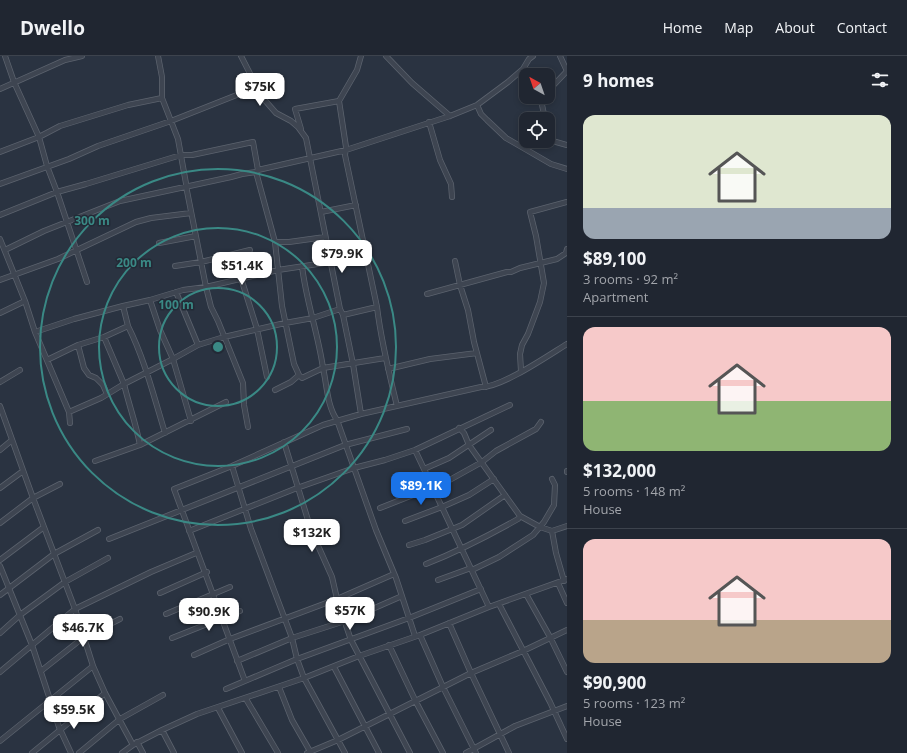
<!DOCTYPE html>
<meta charset="utf-8">
<style>
body{margin:0;font-family:"Open Sans",sans-serif;background:#2d323d;color:#f1f3f6;height:100vh;display:flex;flex-direction:column;font-size:15px;white-space:nowrap}
*{box-sizing:border-box;margin:0}
p{font-size:13px;color:#a2a5ab}
.icon{flex:none;width:22px;height:22px;fill:none;stroke:currentColor;stroke-width:2;stroke-linecap:round;stroke-linejoin:round}
.map{position:relative;flex:1;overflow:hidden}
.panel{display:flex;flex-direction:column;background:#202631;width:340px}
.panel>*{flex:none}
.needle{width:26px;rotate:320deg}
.buttons{position:absolute;left:519px;top:12px;display:grid;gap:8px}
.buttons a{display:grid;place-items:center;width:36px;height:36px;border-radius:8px;background:#202631;box-shadow:0 2px 6px #0003,0 0 0 1px #3d434d;font-size:20px}
.price{position:absolute;translate:-50% -34px;padding:0 9px;border-radius:8px;background:#fff;color:#222;font-size:13px;line-height:26px;filter:drop-shadow(0 1px 2px #0008)}
.price::after{content:'';position:absolute;left:50%;top:24px;width:12px;height:9px;margin-left:-6px;background:inherit;clip-path:polygon(0 0,100% 0,50% 100%)}
.price.on{background:#1a73e8;color:#fff}
ul{padding:0;list-style:none}
li{display:grid;align-content:center;gap:8px;height:212px;padding:0 16px}
li+li{border-top:1px solid #3d434d}
li span{display:grid;place-items:center;height:124px;border-radius:12px;color:#555}
li>.icon{margin-inline-start:auto}
span .icon{width:72px;height:72px;fill:#fffc;stroke-width:1}
li b{font-size:17px}
h2{display:flex;justify-content:space-between;align-items:center;height:48px;padding:0 16px;font-size:17px}
header{display:flex;align-items:center;gap:24px;box-sizing:border-box;height:56px;padding:0 20px;background:#202631;border-bottom:1px solid #3d434d}
header strong{font-size:19px}
nav{display:flex;gap:22px;margin-inline-start:auto;font-size:14px}
main{display:flex;flex:1;min-height:0}
.map>svg:first-child{display:block}
.lines{fill:none;stroke-linecap:round;stroke-linejoin:round}
.minor-casing{stroke:#5c636e;stroke-width:6}
.minor{stroke:#3e4551;stroke-width:4.5}
.ring{fill:none;stroke:#3a8985;stroke-width:2}
.centre{fill:#3a8985;stroke:#232a36;stroke-width:2}
.ring-label{font-size:12px;text-anchor:middle;font-weight:bold;fill:#3a8985;stroke:#232a36;stroke-width:3;stroke-linejoin:round;paint-order:stroke}
</style>
<header>
<strong>Dwello</strong>
<nav><a>Home</a><a>Map</a><a>About</a><a>Contact</a></nav>
</header>
<main>
<div class="map">
<svg width="567" height="697" viewBox="0 0 567 697">
<rect width="100%" height="100%" fill="#2a3341"/>
<g class="lines">
<defs>
<path id="minor" d="M5,0l9,26 25,55 8,29 10,26 30,90
M158,0l4,21v21l16,41 9,50
M241,0l21,41 14,16 15,8 7,6 8,11 34,171 3,6 10,49 8,50
M361,0l-4,14 -18,31 7,46 -1,8 32,152c4,34 12,66 20,99
M386,0l26,27 38,33
M0,33l65,-29 17,-4
M548,35l19,-20 -7,-15
M544,41l-3,3 4,19
M477,49l4,9 6,6 19,18 45,26 16,5
M429,66l11,38 11,24 1,13
M301,73l-6,-20 44,-8
M548,78l1,6 18,5
M0,96l39,-15 21,-11 68,-21 34,-7
M258,114l88,-20 104,-34 27,-11 31,-23 15,-13 6,-10 4,-3
M0,128l69,-25 29,-13 73,-25 86,-34
M186,130l20,101 5,20 7,14 25,62 1,22 4,22
M321,156l35,-7
M0,159l57,-23 29,-8 95,-29h11l61,-13 5,28 -2,2 19,70 7,64 12,58 5,11 3,3 21,-10c4,17 4,38 14,52l39,110 20,48 19,58
M0,183l25,62 10,31 34,80 1,11
M275,186h14l36,-5
M159,187l37,-7
M5,194l39,-19 76,-30 111,-24 11,-3 14,-2
M455,205l5,24 8,25 6,32 12,45
M175,210l26,-4 49,-12
M302,210c4,35 16,67 21,102l62,-10
M241,222l16,51 10,48
M0,224l58,-21 78,-37 15,-4 40,-5
M176,236l22,53
M427,238l80,-22h4l9,-4 37,-9 9,-6 1,-4
M0,257l25,-12
M343,259l34,-8
M128,270c17,34 26,71 37,107
M35,276l39,-13 49,-13 27,-6 33,-10 23,-3 72,-17 53,-8 35,-8
M78,289l6,23 5,7 7,3 7,7 4,9
M47,304l31,-15 26,-8 24,-11 -5,-20
M388,313l42,-10 47,-6
M521,315l-1,-17 2,-9 6,-11 12,-32 4,-19 -8,-47 -6,-24 37,-10
M0,326l20,-12
M275,334l16,-8 8,-7
M0,350l33,92 42,111 18,57 12,27 28,52
M69,356l32,-14 23,-14 -20,-47
M191,365l-18,-62 25,-14 26,-8 61,-14 28,-5 27,-9
M459,372l5,5 5,12 51,71 20,11 12,4 15,-5
M284,386l27,88 21,47 5,22 14,41 59,113
M140,389l86,-43
M0,394l12,-10
M415,394l74,157
M95,405l45,-16c-4,-21 -11,-40 -16,-61l49,-25 -13,-29 -10,-30
M232,410l19,63 41,109 5,21 7,19 41,75
M424,413l25,-11 42,-28
M567,415v1
M0,432l23,-17
M380,452l66,-26 36,-20 14,-11 40,-22 5,-7
M405,465l37,-14 27,-12 25,-16
M0,467l33,-25 27,-14
M189,475l108,-43 57,-20 31,-8 30,-10 95,-45
M552,475l4,22 8,28
M109,483l236,-94 62,-16
M409,489l16,-5 37,-15 43,-30
M0,504l44,-33
M426,508c33,-13 62,-28 92,-45l2,-3
M0,510l32,79 27,82 12,26
M472,514l27,-13 34,-22 11,-13 10,-17 1,-20 -3,-6
M438,524l33,-12
M558,527l9,20
M160,537l47,-21
M526,538l24,43 17,35
M0,539l54,-41 44,-24
M499,548l51,98 17,37
M166,558l64,-27
M449,567l22,50 38,80
M0,577l20,-18 45,-33 43,-24
M420,579l23,52 33,66
M172,582l68,-27
M389,589l27,57 27,51
M194,599l36,-16 107,-40 57,-25
M237,605l55,-23 53,-17 57,-25
M334,611l45,86
M41,615l43,-34 36,-18
M0,616l75,-63 76,-37 45,-19
M245,625l-71,-192 58,-23 91,-41 38,-11 120,-27c20,1 68,-32 86,-43
M279,631l13,33 19,33
M226,633l71,-30 112,-41 72,-29
M246,643l32,54
M218,652l24,45
M162,674l12,23
M0,685l93,-75
M137,686l6,11
M32,697l73,-60
M79,697l41,-34 43,-24
M122,697l11,-8 29,-15 35,-16 107,-36 55,-22 61,-21 69,-28 78,-28
M307,697l31,-13 133,-67 52,-22 44,-21
M466,697l49,-27 52,-20"/>
</defs>
<use href="#minor" class="minor-casing"/>
<use href="#minor" class="minor"/>
</g>
<g class="ring">
<circle cx="218" cy="291" r="59"/>
<circle cx="218" cy="291" r="119"/>
<circle cx="218" cy="291" r="178"/>
</g>
<circle cx="218" cy="291" r="6" class="centre"/>
<g class="ring-label">
<text x="92" y="169">300 m</text>
<text x="134" y="211">200 m</text>
<text x="176" y="253">100 m</text>
</g>
</svg>
<div class="buttons">
<a><svg class="needle" viewBox="-14 -14 28 28"><path d="M0-13l5 13h-10z" fill="#e53935"/><path d="M0 13l5-13h-10z" fill="#a2a5ab"/></svg></a>
<a><svg class="icon" aria-label="locate" viewBox="0 0 24 24"><circle cx="12" cy="12" r="6"/><path d="M12 2v4M12 18v4M2 12h4M18 12h4"/></svg></a>
</div>
<b class="price" style="left:260px;top:51px">$75K</b>
<b class="price" style="left:342px;top:218px">$79.9K</b>
<b class="price" style="left:242px;top:230px">$51.4K</b>
<b class="price on" style="left:421px;top:450px">$89.1K</b>
<b class="price" style="left:312px;top:497px">$132K</b>
<b class="price" style="left:350px;top:575px">$57K</b>
<b class="price" style="left:209px;top:576px">$90.9K</b>
<b class="price" style="left:83px;top:592px">$46.7K</b>
<b class="price" style="left:74px;top:674px">$59.5K</b>
</div>
<section class="panel">
<h2>9 homes<svg class="icon" aria-label="filters" viewBox="0 0 24 24"><path d="M4 7h16M4 17h16"/><circle cx="9" cy="7" r="2"/><circle cx="15" cy="17" r="2"/></svg></h2>
<ul>
<li><span style="background:linear-gradient(#dfe7d0 75%,#9aa5b1 0)"><svg class="icon" aria-label="home" viewBox="0 0 24 24"><path d="M3 11l9-7 9 7M6 9v11h12V9"/></svg></span><div><b>$89,100</b><p>3 rooms · 92 m²</p><p>Apartment</p></div></li>
<li><span style="background:linear-gradient(#f6c9c9 60%,#8fb573 0)"><svg class="icon" aria-label="home" viewBox="0 0 24 24"><path d="M3 11l9-7 9 7M6 9v11h12V9"/></svg></span><div><b>$132,000</b><p>5 rooms · 148 m²</p><p>House</p></div></li>
<li><span style="background:linear-gradient(#f6c9c9 65%,#b9a48a 0)"><svg class="icon" aria-label="home" viewBox="0 0 24 24"><path d="M3 11l9-7 9 7M6 9v11h12V9"/></svg></span><div><b>$90,900</b><p>5 rooms · 123 m²</p><p>House</p></div></li>
</ul>
</section>
</main>
